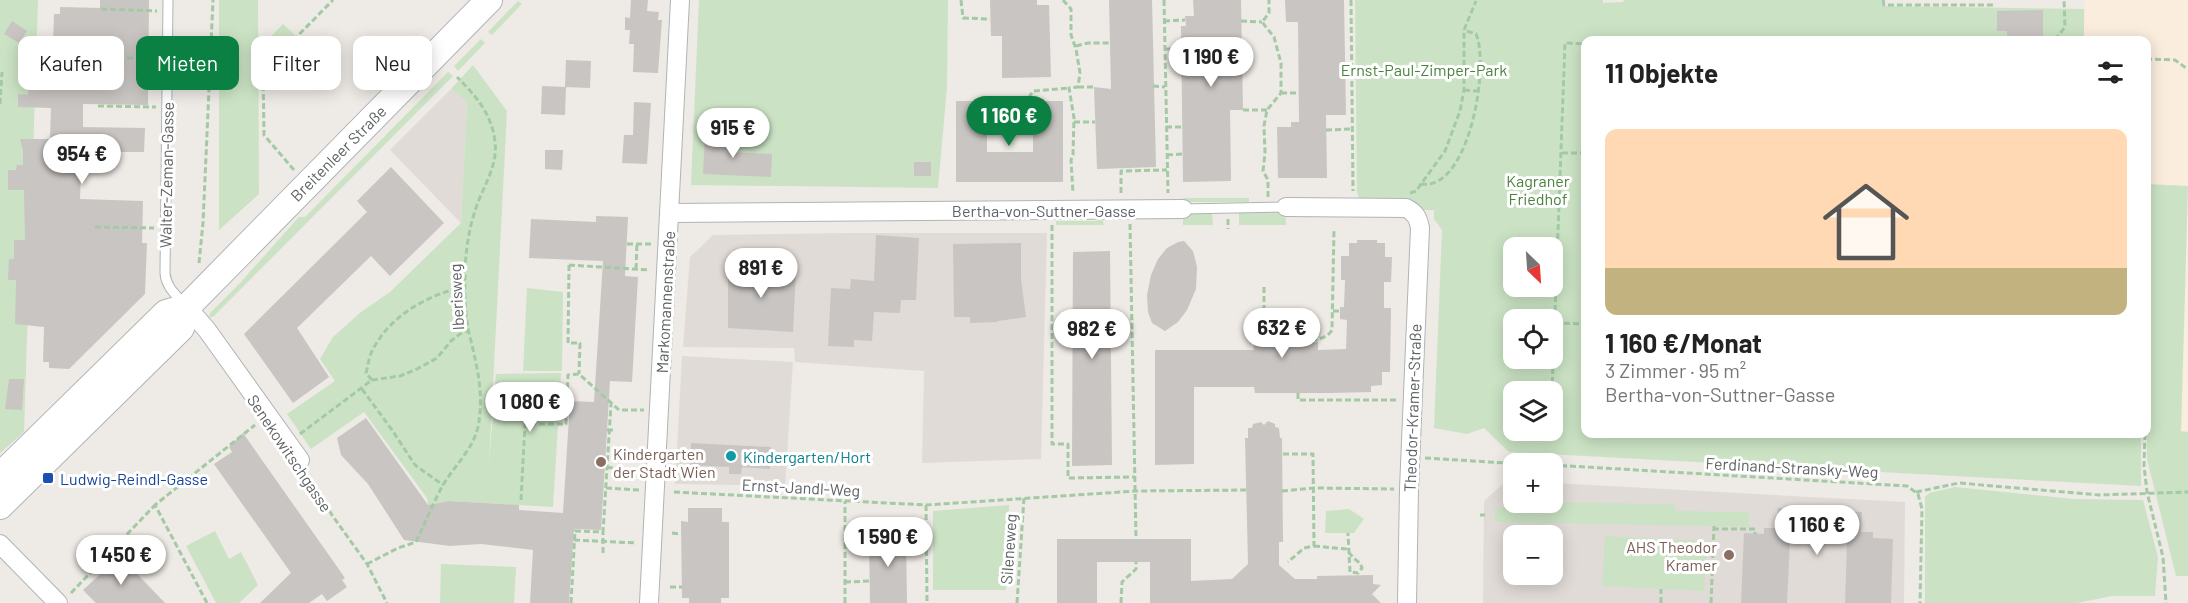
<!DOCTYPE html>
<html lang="de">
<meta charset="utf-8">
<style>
body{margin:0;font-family:Barlow,sans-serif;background:#f2f2f2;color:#222;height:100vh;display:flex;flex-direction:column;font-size:22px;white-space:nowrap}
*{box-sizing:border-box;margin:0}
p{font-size:20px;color:#767676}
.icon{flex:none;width:33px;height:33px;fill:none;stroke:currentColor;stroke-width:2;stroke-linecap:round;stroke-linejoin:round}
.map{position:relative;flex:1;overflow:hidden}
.panel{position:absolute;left:1581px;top:36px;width:570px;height:402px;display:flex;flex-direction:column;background:#fff;border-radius:12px;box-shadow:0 3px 15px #0003}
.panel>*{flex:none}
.guide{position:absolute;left:18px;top:36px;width:570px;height:54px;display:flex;gap:12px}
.needle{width:39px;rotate:155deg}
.buttons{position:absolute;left:1503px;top:237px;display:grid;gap:12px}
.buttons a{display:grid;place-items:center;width:60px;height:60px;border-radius:12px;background:#fff;box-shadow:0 3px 15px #0003;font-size:30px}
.price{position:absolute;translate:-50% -51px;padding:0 14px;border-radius:21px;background:#fff;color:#222;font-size:20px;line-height:39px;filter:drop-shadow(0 2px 3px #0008)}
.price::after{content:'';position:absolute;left:50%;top:36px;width:18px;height:14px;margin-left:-9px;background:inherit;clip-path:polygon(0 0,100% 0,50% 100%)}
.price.on{background:#0b8043;color:#fff}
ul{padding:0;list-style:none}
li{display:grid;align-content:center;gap:12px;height:318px;padding:0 24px}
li+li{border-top:2px solid #e0e0e0}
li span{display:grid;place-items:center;height:186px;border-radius:12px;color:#555}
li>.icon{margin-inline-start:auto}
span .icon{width:108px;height:108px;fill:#fffc;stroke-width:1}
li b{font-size:26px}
h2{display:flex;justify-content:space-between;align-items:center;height:72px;padding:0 24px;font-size:26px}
.pill{padding:0 21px;border-radius:12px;background:#fff;box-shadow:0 3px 15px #0003;font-size:21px;line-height:54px}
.pill.on{background:#0b8043;color:#fff}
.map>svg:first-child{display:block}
.commercial{fill:#faedde}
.education{fill:#e1dbd7;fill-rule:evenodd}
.green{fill:#cbe3c4;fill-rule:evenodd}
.building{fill:#c9c5c2}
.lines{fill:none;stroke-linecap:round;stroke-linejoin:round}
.lane-casing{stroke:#b0b4b6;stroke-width:11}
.street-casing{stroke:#b0b4b6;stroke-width:20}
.secondary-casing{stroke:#b0b4b7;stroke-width:28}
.path{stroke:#a3caa5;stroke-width:3;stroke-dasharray:6 3;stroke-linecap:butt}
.lane{stroke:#fff;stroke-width:9}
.street{stroke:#fff;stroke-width:18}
.secondary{stroke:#fff;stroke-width:26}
.culture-dot{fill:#0f9aa8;stroke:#fff;stroke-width:2}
.education-dot{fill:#8d6e63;stroke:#fff;stroke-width:2}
.transit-dot{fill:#1a4fb4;stroke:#fff;stroke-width:2}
.labels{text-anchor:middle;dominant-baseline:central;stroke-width:6;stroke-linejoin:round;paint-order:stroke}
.park-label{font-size:16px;fill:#4a823e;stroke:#fff}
.street-label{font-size:16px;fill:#5d6264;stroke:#fff}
.education-label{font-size:16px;fill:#785e54;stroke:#fff;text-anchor:start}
.culture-label{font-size:16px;fill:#0d838f;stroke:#fff;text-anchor:start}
.transit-label{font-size:16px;fill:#164399;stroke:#fff;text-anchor:start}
</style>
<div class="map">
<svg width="2188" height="603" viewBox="0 0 2188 603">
<rect width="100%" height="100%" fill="#eeeae5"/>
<path class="commercial" d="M2085,0h103v186l-41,-2 -1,-144h-62z
M2188,186v246h-7z"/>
<path class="education" d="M451,89l16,13 -6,121 -71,-73z
M845,233h202l-6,226 -119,4 2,-92 -129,-9 -1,-14 -111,-1 7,-90 23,-22z
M682,356l111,6 -8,124 -110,-2z
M1507,480l6,1 1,21h38l1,-19 352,19 -1,101h-421l1,-102zM1514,536h38v38h-38z"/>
<path class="green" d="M0,0h38l-14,432 -24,21z
M219,0h39l1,194 -40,36z
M699,0h249l-1,87 -9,101 -247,-3z
M1355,0h248v3l20,-1 1,-2h257l2,6 201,3v31h-498v394h555v52l-632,-34 -25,-24 -17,6 -33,-6 8,-198 -8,-11v-9l-71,1 -6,-19zM1514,248h38v38h-38zM1514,320h38v38h-38zM1514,392h38v38h-38z
M518,1l4,3 -30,31 -4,-3z
M283,24l12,11 -24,24 -11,-11z
M481,39l4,4 -27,28 -4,-5z
M473,65l34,46 -18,353 7,-90 65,-1 -8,134 -104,-6 -21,4 -1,-7 -63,-86 -53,37 -24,-35 48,-33 -15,-22 13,-22 28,-25 29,-20 71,-69 6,-121 -16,-13z
M448,72l5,4 -239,240 -5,2 1,-5 30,-30 59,-66h6z
M2146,184l42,2 -7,245 7,1v144h-12l-29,-117z
M1183,198h66v4h-65z
M1212,211l1,14h-30v-13z
M1239,211h46l1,14h-47z
M1102,217l2,8h-48v-4h41l1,-3z
M527,288l36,4 -1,79h-39z
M1955,487l119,12 69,1 15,57 -3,39h-43l-35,7h-152v-106l4,-4z
M1532,502l143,2v7l74,1v15l-254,-5v-14h36z
M1009,505l-3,85h-73v-79z
M1349,509l15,10 -10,14h-29l1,-22z
M215,531l14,28 12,-7 17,33 -19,18h-23l-30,-57z
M1605,536l102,5 -3,50 -102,-5z
M441,564l75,3 -2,36h-74z"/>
<path class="building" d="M100,0h49l-1,105 -65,-1v23l62,1 -1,24h-62l-2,47 63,2 -1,42h5l-2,51 -76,75 -20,-1v-6h-6l1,-35 -29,-3 1,-44h-8l1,-21h5v-19h11l-1,-50h-16v-20h8l1,-5h6v-15l-3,-11h30l1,-31 -33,-1v-13l10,1v-14l24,-1 2,-66h6v-7l40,1z
M631,0h17l-1,11 12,1 -1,8h4l-4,53 -25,-1 1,-28h-5l1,-14h-5v-13l5,1z
M990,0h47v5h12l2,72 -49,1v-42h-11z
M1109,0h43l4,167 -59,2 -3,-82 17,2z
M1193,0h48l2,110h-13l1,71 -48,1 -2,-156h5l-1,-10h9z
M1285,0h59l2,115h-20l1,63h-49l-1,-51h14v-5h8l-1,-100h-12z
M2043,10v30h-36v-9h-10v-20z
M12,21l15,10 -8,12 -15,-9z
M566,60l25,1 -1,27 -25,-1z
M542,86l24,1 -1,28 -24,-1z
M956,101h31v51h46v-51h30v81h-107z
M634,102l17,1 -4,61 -25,-1 2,-28h9z
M705,132l24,1 -1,19 44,2 -1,23 -68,-3z
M545,150h18l-1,20 -17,-1z
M914,162h17v14h-17z
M391,167l53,56 -54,53 -19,-20 -74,72 32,49 -36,26 -49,-69 123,-122 -10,-11z
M596,216l32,1 -3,59 13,1 -6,105 -22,-1 -9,149 -27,-1 -5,74h-39l3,-53 -52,-6 -31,2 -46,-6 -36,-56 -27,-29 -4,-17 29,-20 62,87 21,-4 70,4v5l44,3 7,-112 24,1 9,-141 -74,-3 2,-39 65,3z
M876,235l43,3 -3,62h-15l-1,13 -26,-1 -2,29 -18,-1v7l-26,-1 3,-58 19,1 1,-10 23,2z
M1357,240h20v3h8v14h7l-1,25h-7v26h7l-1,64h-8v13l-11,1v6l-40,1h-76l-1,-6h-60v77l-39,1v-115h99l-1,-7 65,-1v8l28,-1 1,-29 -7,-1v-12h4l1,-27h-4v-24h8v-13h8z
M1184,241l9,10 4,16 -1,22 -9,21 -9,12 -13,9 -13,-8 -4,-11 -1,-17 4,-20 7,-16 9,-11 11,-6z
M1021,243v36l5,38 -28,4v1l-28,1v-6h-16l-1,-73z
M1110,251l2,214 -40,1 1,-214z
M728,266l68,4 -3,62 -65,-4z
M9,379h15l-2,31 -17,-1z
M1268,421l7,3v3l4,1 1,10h2l1,104h-4v23l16,14h22v-3l56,-1v9l8,1 -9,9 9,9h-231v-41h-53v41h-40v-64h134v42l41,-2 16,-15 -3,-126h3v-10h4l1,-4 8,-2 3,3z
M243,433l102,145 -3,2 5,7 -20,14 -5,-7 -13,9h-49l31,-30 -77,-109 18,-12 -3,-5z
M691,443l80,4 -1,22 -28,-2 -1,7h-12v-7l-39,-2z
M688,508h34v14h7v76h-8v5h-32v-5h-7l-1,-77 7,1z
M1778,508l84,4 -1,20h12v6l20,1 -2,64h-46l2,-61 -57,-2 -3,63h-46l3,-70 20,1v-6h13z
M899,531l1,5 6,-2 1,69h-37l-1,-68h10v-3z
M120,556l45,47h-69l-13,-13z"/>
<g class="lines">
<defs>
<path id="lane" d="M168,0l-3,273c1,14 11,22 20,32
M1183,209l103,-2"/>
<path id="street" d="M1286,207l120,1c10,5 12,10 14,20l-11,261 -2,114
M670,213l513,-4
M187,307l20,23 93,130
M0,544l58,59
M649,603l31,-603"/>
<path id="secondary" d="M0,476l166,-163 21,-6 302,-307
M0,506l181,-178 6,-21"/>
</defs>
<use href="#lane" class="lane-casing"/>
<use href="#street" class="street-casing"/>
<use href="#secondary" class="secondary-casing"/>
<path class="path" d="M961,0l2,18 27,1
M1063,0l8,9v26l5,14 4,24 -2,14 -9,1 5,30 -1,37 -2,5 2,33
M1164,0l4,193
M1351,0l2,191
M1883,0l1,5h111
M101,9l56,2
M1164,21l21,-1
M1241,21l21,1
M2055,40l10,-13 -1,-27
M1076,46l12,-3h22
M1165,49h17
M100,57l55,2
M2146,59l29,1 11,8
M1153,86l12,1
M1078,87h16
M1464,90l14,1
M1281,93h18
M0,104l2,-32
M98,106l58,1
M1243,110h24
M1074,122h21
M1034,124l-8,1v-23l7,-11 36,-3
M1166,127h16
M1326,130l26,-1
M1562,153h24
M1167,155l16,-1
M294,170l-30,-35 -1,-64 70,-71
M1421,184c48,8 69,-118 55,-150l-12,-4
M1121,193v-22l46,-1
M1410,193l6,-2 29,-40 15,-40 4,-21v-60l12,-29
M1268,197v-17l-5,-9 2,-18 -1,-27 3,-16 14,-17v-30l-7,-26 -12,-15 7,-9v-13
M1228,219v10
M1130,224l6,315
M1052,225v219h16v34l67,-1
M95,227l59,1
M627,244h26
M199,263l4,-40 10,-223
M569,265l-1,78h12l-1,31
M569,265l80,5
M636,269l1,-26
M1264,287v44h18v8c16,0 41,6 50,-9l2,-101
M1333,311h7
M1555,323l31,1
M372,380l-6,-7c2,-7 3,-16 6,-22 19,-37 55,-55 93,-65
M362,389l30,41 23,35 28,20
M1552,392l13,-349 21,1
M1298,393v7h98
M607,430h8
M300,434l72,-54 28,-4 17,-7 20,-11 14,-17 9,-7 9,-4
M2145,434l-1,32 3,26 16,65 3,46
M1283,454h30l1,92 -10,2 -16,14
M1425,458l97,6
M1552,465l355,21 11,8 4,15 -2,94
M607,467l9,2
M305,473l27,42 35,49 20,39
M606,488l33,2
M1282,491l32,-3 80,1
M674,492l252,13 210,-14 110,-1
M1916,492l43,-9 140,12 89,-3
M521,500l4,-76h41l2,-49 11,-1 40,36h25
M926,505l1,98
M1480,515h5
M1713,529h42v5
M672,533l9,1
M574,540l63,3
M1314,546l32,3c4,5 8,10 14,14l2,5 -4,5 -8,-1 -2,-39
M603,553v-21
M367,564l31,-16 18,-6c9,-19 17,-39 27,-57 12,-20 30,-36 35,-58 6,-30 0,-57 -7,-86 -5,-17 -7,-45 -6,-63 0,-22 3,-46 10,-67 7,-23 23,-44 20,-69 -3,-28 -19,-46 -38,-65
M845,582l25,-1
M670,587h12
M71,593l84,-88
M207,603l-52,-98 100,-80
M571,603l4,-72 28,1 8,-128
M845,603v-102
M1017,603l7,-105
M1121,603l1,-21 14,-13v-7
M1661,603v-14
M1711,603l3,-77"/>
<use href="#lane" class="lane"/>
<use href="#street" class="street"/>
<use href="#secondary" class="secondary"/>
</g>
<circle class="culture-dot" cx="731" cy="456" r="6"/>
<g class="education-dot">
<circle cx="601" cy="462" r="6"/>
<circle cx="1729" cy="555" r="6"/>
</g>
<rect class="transit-dot" x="42" y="472" width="12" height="12" rx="3"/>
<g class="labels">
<g class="park-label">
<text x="1424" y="69">Ernst-Paul-Zimper-Park</text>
<text x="1538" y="180">Kagraner<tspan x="1538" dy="18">Friedhof</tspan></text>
</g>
<g class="street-label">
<text transform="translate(338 153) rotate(-45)">Breitenleer Straße</text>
<text transform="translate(166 175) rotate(-89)">Walter-Zeman-Gasse</text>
<text x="1044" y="210">Bertha-von-Suttner-Gasse</text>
<text transform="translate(456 297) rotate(-93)">Iberisweg</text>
<text transform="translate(665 302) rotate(-87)">Markomannenstraße</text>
<text transform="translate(1412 408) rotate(-88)">Theodor-Kramer-Straße</text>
<text transform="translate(290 453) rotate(56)">Senekowitschgasse</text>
<text transform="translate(1792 467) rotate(3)">Ferdinand-Stransky-Weg</text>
<text transform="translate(801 487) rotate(3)">Ernst-Jandl-Weg</text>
<text transform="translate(1008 549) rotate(-86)">Sileneweg</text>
</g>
<g class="education-label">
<text x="613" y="453">Kindergarten<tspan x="613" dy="18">der Stadt Wien</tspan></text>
<text x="1717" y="546" text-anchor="end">AHS Theodor<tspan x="1717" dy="18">Kramer</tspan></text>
</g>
<g class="culture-label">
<text x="743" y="456">Kindergarten/Hort</text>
</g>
<g class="transit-label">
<text x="60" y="478">Ludwig-Reindl-Gasse</text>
</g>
</g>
</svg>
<div class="buttons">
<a><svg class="needle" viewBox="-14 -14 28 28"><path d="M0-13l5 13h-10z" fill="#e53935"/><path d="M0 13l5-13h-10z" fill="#767676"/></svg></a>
<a><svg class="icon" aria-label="locate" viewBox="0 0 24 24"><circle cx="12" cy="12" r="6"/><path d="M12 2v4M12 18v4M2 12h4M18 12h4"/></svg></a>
<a><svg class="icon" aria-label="layers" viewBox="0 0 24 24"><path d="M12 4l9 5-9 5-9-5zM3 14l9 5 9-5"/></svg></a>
<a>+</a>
<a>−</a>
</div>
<b class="price" style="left:1211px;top:88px">1 190 €</b>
<b class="price on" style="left:1009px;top:147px">1 160 €</b>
<b class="price" style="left:733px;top:159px">915 €</b>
<b class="price" style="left:82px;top:185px">954 €</b>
<b class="price" style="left:761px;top:299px">891 €</b>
<b class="price" style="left:1282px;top:359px">632 €</b>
<b class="price" style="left:1092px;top:360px">982 €</b>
<b class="price" style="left:530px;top:433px">1 080 €</b>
<b class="price" style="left:1817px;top:556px">1 160 €</b>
<b class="price" style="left:888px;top:568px">1 590 €</b>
<b class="price" style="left:121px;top:586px">1 450 €</b>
<div class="guide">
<a class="pill">Kaufen</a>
<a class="pill on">Mieten</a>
<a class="pill">Filter</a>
<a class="pill">Neu</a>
</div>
<section class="panel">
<h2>11 Objekte<svg class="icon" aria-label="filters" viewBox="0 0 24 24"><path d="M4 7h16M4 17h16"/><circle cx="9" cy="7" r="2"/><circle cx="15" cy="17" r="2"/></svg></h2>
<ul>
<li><span style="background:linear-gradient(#ffd9b3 75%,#c2b280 0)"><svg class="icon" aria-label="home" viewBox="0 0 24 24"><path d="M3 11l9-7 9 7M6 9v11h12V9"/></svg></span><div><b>1 160 €/Monat</b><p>3 Zimmer · 95 m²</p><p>Bertha-von-Suttner-Gasse</p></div></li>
</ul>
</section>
</div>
